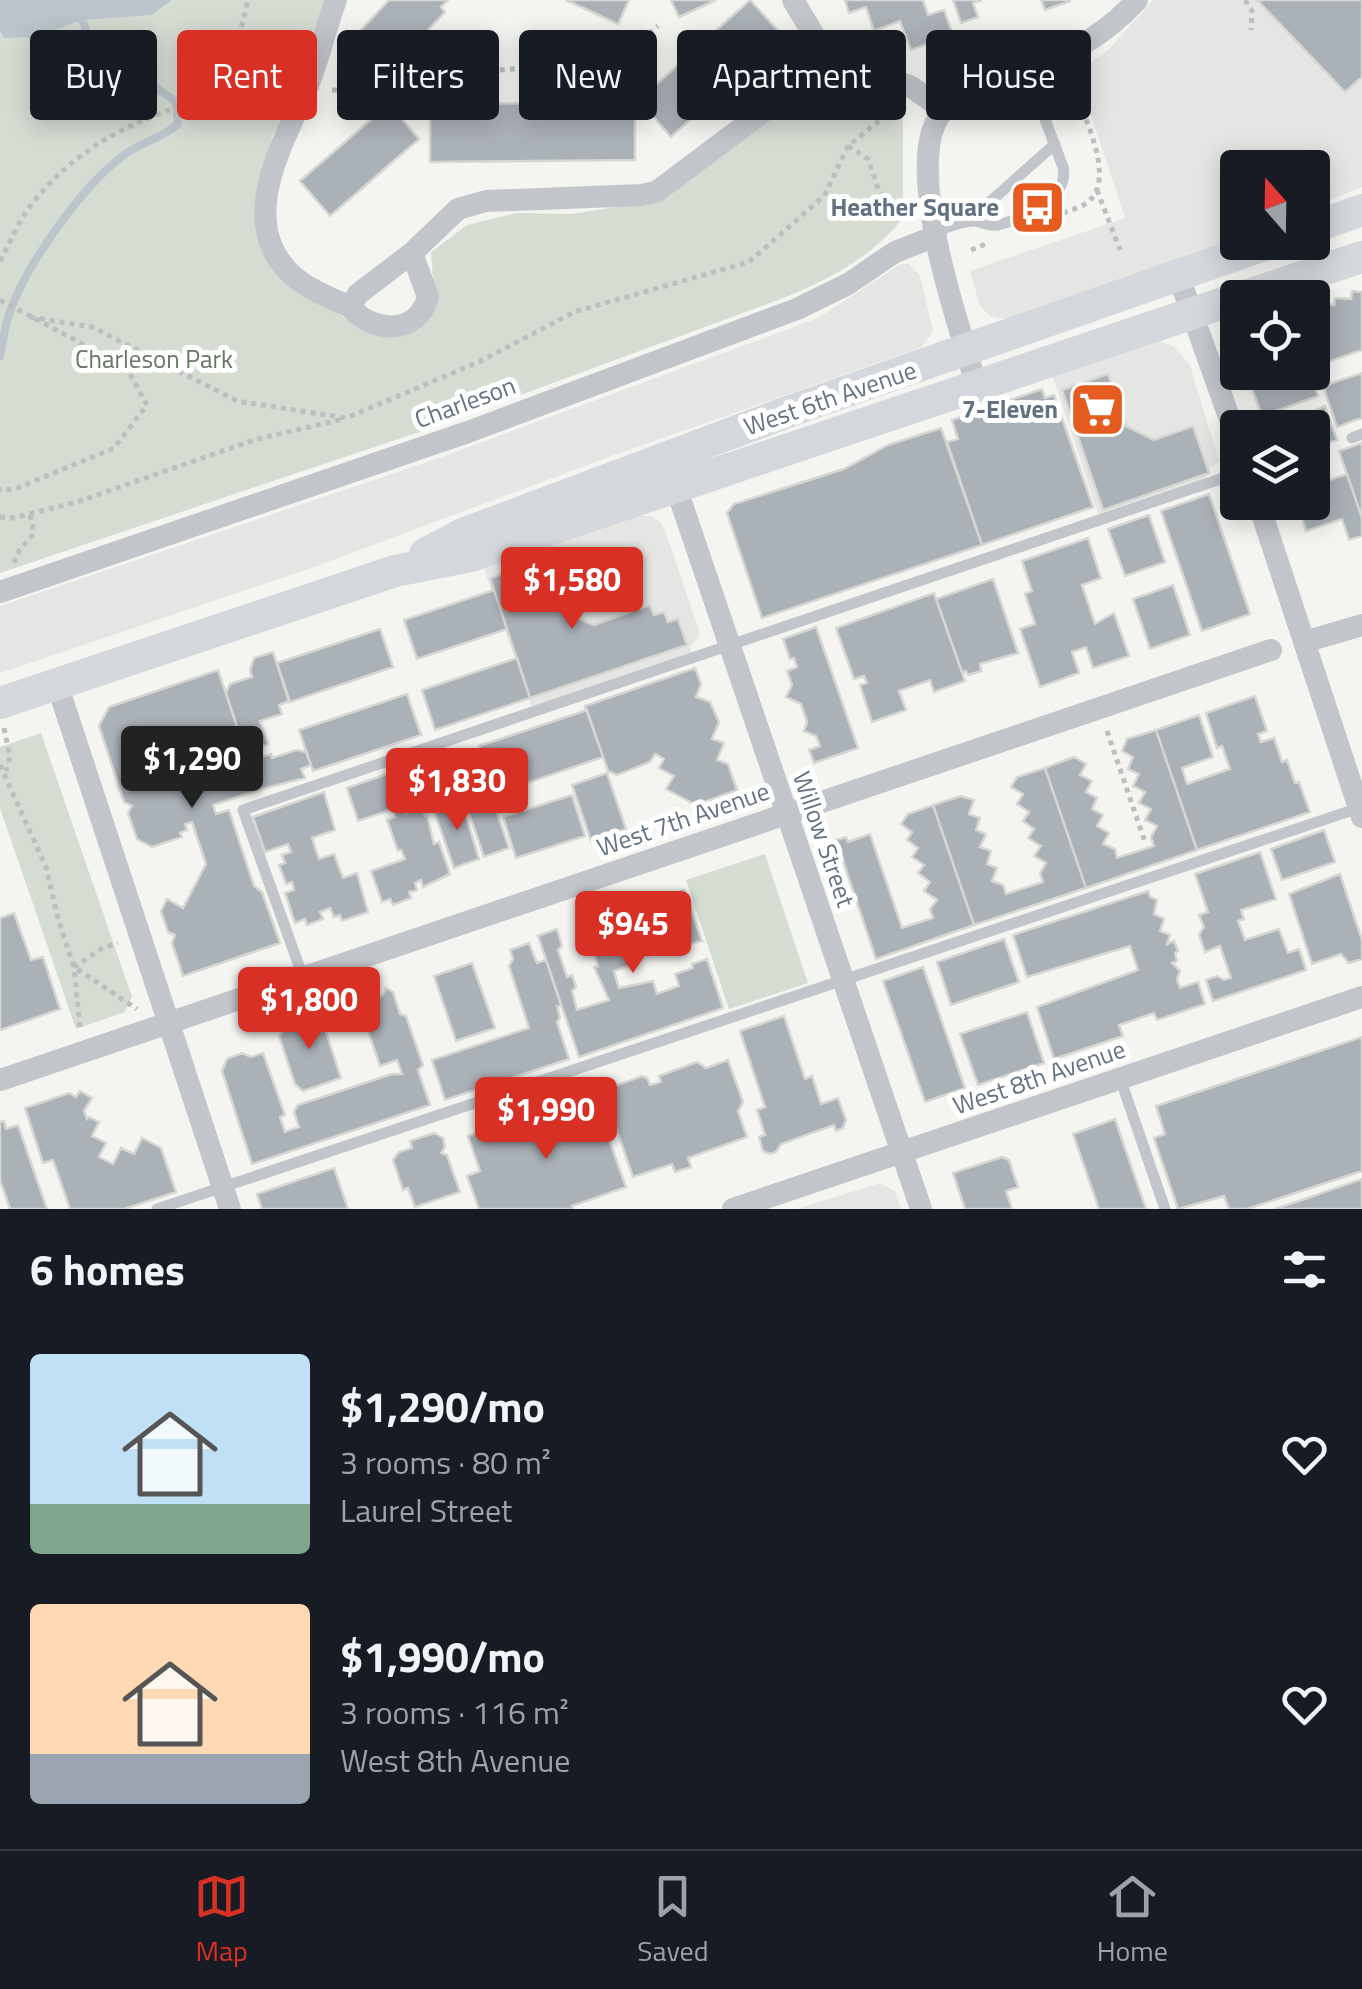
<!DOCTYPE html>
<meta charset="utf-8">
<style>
body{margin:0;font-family:"Titillium Web",sans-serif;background:#242831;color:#f1f3f6;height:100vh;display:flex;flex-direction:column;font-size:38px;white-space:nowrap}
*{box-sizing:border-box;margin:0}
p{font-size:32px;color:#9ea1a6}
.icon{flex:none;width:55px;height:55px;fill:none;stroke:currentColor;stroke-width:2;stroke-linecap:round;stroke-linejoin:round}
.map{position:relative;height:1209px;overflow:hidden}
.sheet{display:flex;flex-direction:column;background:#171b24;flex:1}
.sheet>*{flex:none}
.guide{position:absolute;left:30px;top:30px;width:1302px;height:90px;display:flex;gap:20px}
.needle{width:65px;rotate:340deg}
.controls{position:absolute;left:1220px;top:150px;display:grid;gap:20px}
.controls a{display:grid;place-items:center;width:110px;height:110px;border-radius:10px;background:#171b24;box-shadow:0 5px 25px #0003;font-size:50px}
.price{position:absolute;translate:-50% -85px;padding:0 22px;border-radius:10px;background:#d93025;color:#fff;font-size:32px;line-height:65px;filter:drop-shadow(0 2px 5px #0008)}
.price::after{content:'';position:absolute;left:50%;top:60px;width:30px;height:22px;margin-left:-15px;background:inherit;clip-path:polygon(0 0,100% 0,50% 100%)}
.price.on{background:#222;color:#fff}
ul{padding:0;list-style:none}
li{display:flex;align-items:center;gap:30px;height:250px;padding:0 30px}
li span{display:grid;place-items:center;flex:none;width:280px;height:200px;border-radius:10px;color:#555}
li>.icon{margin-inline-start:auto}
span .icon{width:120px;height:120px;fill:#fffc;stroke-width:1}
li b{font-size:42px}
h2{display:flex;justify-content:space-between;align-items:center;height:120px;padding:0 30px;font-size:42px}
.chip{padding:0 35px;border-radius:10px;background:#171b24;box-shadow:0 5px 25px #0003;font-size:35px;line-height:90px}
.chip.on{background:#d93025;color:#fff}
.tabs{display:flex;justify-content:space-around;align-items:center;height:140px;border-top:2px solid #363941;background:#171b24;font-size:28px;color:#9ea1a6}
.tabs a{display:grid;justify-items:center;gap:5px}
.tabs .on{color:#d93025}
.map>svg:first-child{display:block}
.built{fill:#e5e6e4}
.green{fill:#d5dcd2}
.water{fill:#bbc5cb}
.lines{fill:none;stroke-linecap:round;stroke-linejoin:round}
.stream{stroke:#bbc5cb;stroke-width:8}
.building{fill:#aab1b7;stroke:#d6d6d3;stroke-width:2.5}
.path{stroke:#bcbec0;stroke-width:5;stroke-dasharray:5 5;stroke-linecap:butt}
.lane{stroke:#c2c5c9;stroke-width:11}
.street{stroke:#c2c5c9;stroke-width:22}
.secondary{stroke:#d4d8dc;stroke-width:32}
.labels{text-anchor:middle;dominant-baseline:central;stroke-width:10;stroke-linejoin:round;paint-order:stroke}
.poi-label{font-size:25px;font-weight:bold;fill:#637282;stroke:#fff;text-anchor:end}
.park-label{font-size:25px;fill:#657962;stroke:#fff}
.street-label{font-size:25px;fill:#637282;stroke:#fff}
</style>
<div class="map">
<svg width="1362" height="1209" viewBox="0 0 1362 1209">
<rect width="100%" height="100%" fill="#f4f5f1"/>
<path class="built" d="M1153,0h209v187l-49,20 -1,-39h-74l-1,70 -231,81 -16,-3 -10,-10 -10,-35 155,-53 -48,-145 31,-23z
M901,264h8l11,12 13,55 -11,16 -305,107 -311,116 -306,103v-67l439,-148 379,-140z
M1158,341l15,5 17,19 29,96 -14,12 4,10 -109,37 -47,-143z
M637,516h15l10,8 4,9 34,101 -10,13 3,9 -160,55 -49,-142z
M880,1183l15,8 6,18h-104z"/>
<path class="green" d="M0,0h330l-43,119 -14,15 -16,61 51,101 55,33 33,5 37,-55 -2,-27 36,-27 49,-12 56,1 82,-13 161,-112c28,-9 66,-7 88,15v114c-33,41 -77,63 -125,82l-350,129 -428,144z
M41,733l91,264 -7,15 -49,17 -76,-221v-61z
M765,854l43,129 -79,26 -43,-129z"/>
<path class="water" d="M0,0h172l-21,15 -69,5 -30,11 -10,19 -15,-13 -23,1 -4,-7z"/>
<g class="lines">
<path class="stream" d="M0,356c3,-13 4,-26 8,-38 15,-50 75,-133 116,-163 17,-13 39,-17 54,-31l-2,-22 -86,-64 -8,-18"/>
</g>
<path class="building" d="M389,0h59l-7,7 4,5 -60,63 -35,-33z
M566,0h63l-11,24z
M671,0h45l-37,17z
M750,0l33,36 -112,101 -32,-37z
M845,0h78l5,15 16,-5 9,25 -42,15 -11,-29 -26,10 -8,-24 -17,6z
M953,0h29l-9,3 5,14 -17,6z
M1041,0h29v1l-25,9z
M1257,0h105v77l-17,15z
M635,103v57l-205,2v-58z
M389,104l30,35 -89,77 -30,-35z
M1352,291l10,1v58l-46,16 -4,-10v-45h5l1,-8 16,2 1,-7 16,1z
M1262,372h48l8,24 -56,20 -14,-39z
M1362,373v45l-25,9 -14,-41z
M1108,374l18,52 28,14 39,-14 16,47 -106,37 -41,-120z
M1042,389l3,9 9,-3 39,112 -111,38 -35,-103 11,-3 -6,-19z
M1325,406l12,34 -25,8v-20h-34z
M941,428l41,117 -220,73 -35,-105 7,-9 110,-35 44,-24z
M1362,443v75l-23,-67z
M1347,474l15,44v18l-13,4 -7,-21 -36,12 -9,-29h15v-16z
M1209,494l41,120 -48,17 -41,-120z
M1149,515l16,47 -40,14 -17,-47z
M1088,538l13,40 -19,7 13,39 19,-11 15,43 -36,12 -7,-21 -14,5 7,21 -39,14 -20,-58 15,-5 -10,-30 7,-3 -10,-30z
M552,557l20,59 22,9 56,-20 4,10 10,-3 4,10 10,-3 9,26 -157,53 -40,-120z
M993,579l25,74 -38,11 1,7 -13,4 -2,-4 -4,1 -26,-73z
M1173,585l17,50 -40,14 -17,-50z
M494,590l13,39 -90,30 -13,-39z
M934,593l31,88 -31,11 -4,-12 -31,11 7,19 -34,12 -12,-37 7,-2 -3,-7 -10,3 -18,-51z
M816,627l42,121 -44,15 -5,-13 11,-4 -4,-10 -12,-5 3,-9 -6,-18 -15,-7 6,-12 -5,-14 10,-4 -3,-9 -4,1 -7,-20z
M380,629l13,38 -103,35 -13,-39z
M273,652l16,49 -10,4 3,9 -22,7 8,23 -10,3 4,10 9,-3 1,4 25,-8 9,2 5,13 -10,4 4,9 -47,12 -32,-97 4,-9 22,-7 -2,-7 4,-12z
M517,658l13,40 -95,32 -13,-40z
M695,668l6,16 -5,13 14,5 9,20 -7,17 12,4 -7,17 11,4 9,26 -41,15 -30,-16 8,-13 -15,-8 5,-9 -9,-5 -5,8 -33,13 -9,-4 -23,-65z
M218,670l40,120 -45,15 3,9 13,-4 25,76 8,6 18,51 -97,33 -11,-33 3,-8 -7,-3 -7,-21 6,-12 16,9 23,-44 -14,-42 -7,2 2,6 -7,3 2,4 -30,10 -15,-8 -9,-26 4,-7 -8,-4 -25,-76 10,-19z
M407,694l14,41 -108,36 -14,-41z
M1255,696l12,35 -9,3 3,8 13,-4 8,24 5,-2 8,23 4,-1 11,30 -113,38 -41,-120 43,-15 14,42 -31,11 5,16 43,-15 -8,-23 -5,2 -11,-35z
M587,710l16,47 -108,37 -16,-48z
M1156,730l41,120 -111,38 -41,-120 29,-11 12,7 -6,11 12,6 -6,11 11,6 -5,11 11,6 -6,11 12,7 -6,11 12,5 2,9 37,-12 -3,-9 6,-11 -12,-6 6,-11 -12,-6 6,-11 -12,-6 6,-12 -11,-5 5,-12 -11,-6 5,-12z
M443,753l11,30 -24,8 -10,-30z
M415,764l11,33 -16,6 1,4 -7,2 2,4 16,-5 3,8 2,-1 7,29 5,-2 11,32 -27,13 -2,-7 -6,3 2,7 -8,2 2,6 -18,7 -3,-6 -8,3 -11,-31 34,-12 -4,-9 -3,1 -11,-31 8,-3 -2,-8 -35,12 -11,-33z
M1045,768l41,120 -112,37 -41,-120 28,-9 13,4 -5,14 11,4 -4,12 10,4 -6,13 11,4 -4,13 10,4 -5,13 11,4 3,9 37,-12 -3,-9 6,-10 -12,-7 7,-10 -13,-8 6,-9 -11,-8 6,-9 -12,-8 6,-10 -12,-7 6,-10z
M607,773l19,56 -35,12 -19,-56z
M324,792l11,38 -23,8 7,21 15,-5 9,24 14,-5 11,39 -26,9 -2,-6 -6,2 -4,-9 -10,4 3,7 -16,6 -2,-6 -10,4 -10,-30 9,-3 -2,-8 -6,2 -7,-19 6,-2 -3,-8 9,-3 -3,-8 -23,8 -12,-35z
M491,795l18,53 -25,9 -18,-53z
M572,795l13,41 -69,22 -13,-41z
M461,799l18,60 -25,9 -21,-60z
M933,805l41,120 -98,34 -40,-119 10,-3 2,5 22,-8 32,94 31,-10 -3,-9 7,-9 -13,-9 6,-9 -12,-9 6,-8 -12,-8 6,-9 -11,-8 5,-8 -11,-8 7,-10z
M1324,830l11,32 -53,18 -11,-31z
M1260,852l16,47 -35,11 3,9 -6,2 7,19 34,-11 9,24 11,-4 7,21 -93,31 -7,-21 11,-4 7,4 7,-2 -11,-32 -15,6 -6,-17 5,-8 -5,-12 9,-3 -13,-38z
M1340,874l22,66v19l-13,4 -8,-9 -29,10 -23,-70z
M684,890l18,51 -34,8 -2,-6 -23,8 1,4 -14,5 2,5 -18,6 5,17 34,-7 4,13 22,-8 -4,-12 18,-6 -1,-4 15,-5 16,49 -144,49 -41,-121 19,-7 5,17 -4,4 9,27 5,-2 4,12 -4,4 5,19 32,-10 -15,-33 4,-1 -8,-25 -7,-4 -5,-13 50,-17 5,14 22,-8 -4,-12z
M1148,891l2,6 7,3 -3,14 10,5 -4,12 10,4 -3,9 7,-3 4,10 -3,2 2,8 -5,2 8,8 -3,8 3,9 18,-6 7,22 -48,16 -3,-7 -35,12 4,11 -69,23 -17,-52 101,-37 -8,-24 -103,31 -14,-42z
M14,913l17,47 12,-3 17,52 -60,21v-112z
M1004,939l15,43 -68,23 -14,-43z
M529,943l8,20 9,-3 15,45 -4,1 3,12 -3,4 12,37 -124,41 -13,-40 97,-32 -20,-62 4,-7 -3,-9z
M472,963l23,65 -39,13 -22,-65z
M923,967l42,121 -40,14 -42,-121z
M386,988l7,4 7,22 6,2 17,49 -5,5 12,35 -178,59 -30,-93 5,-12 15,-6 9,4 12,-4 22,62 -5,2 5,15 14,-5 -5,-15 4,-7 94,-31h10l-5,-14 -17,6 -23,-68 13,-4 6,4 7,-3z
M319,1011l22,67 -38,13 -8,-7 -16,-48 13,-16z
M1027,1012l17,51 -66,22 -18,-51z
M784,1016l21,63 7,-3 9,28 17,-6 8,22 -3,8 -7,3 -2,-6 -53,19 -5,8 -6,2 -7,-3 -4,-14 6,-2 -8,-25 8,-3 -25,-76z
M1362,1037v134l-115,38h-18l-5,-13 -46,13 -24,-71 11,-4 -9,-28z
M728,1060l15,42 -5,9 9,26 -59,21 3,9 -16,5 -3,-8 -39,13 -30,-87 39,-14 5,2 3,7 11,-3 -2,-6 38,-14 9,6z
M80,1091l12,7 -8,13 3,8 2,-2 10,5 -7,14 14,7 -7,14 14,7 8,-16 13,6 8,-16 19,10 15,44 -52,17h-54l-17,-49 -10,3 -18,-55 44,-15 7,4z
M573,1097l8,5 13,-5 32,90 -54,19 1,3h-94l-12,-33 13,-5 -12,-35 14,-5 6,4 52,-19 4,10 12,-4 -2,-4 4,-5 10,-3 -4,-10z
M1115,1119l31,90h-47l-26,-75z
M4,1121l2,8 12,-4 29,84h-37l-10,-29v-58z
M434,1133l9,5 2,9 -4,6 6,2 13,37 -45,15 -7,-19 -5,2 -10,-30 6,-8 13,-4 -2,-7z
M1002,1157l7,3 9,27 -12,4 6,18h-47l-12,-36z
M334,1168l14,41h-86l-5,-15z
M1362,1179v30h-87l21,-7z"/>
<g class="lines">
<path class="path" d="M1245,0l7,11 -1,19
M332,90l54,-1 47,-14 185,-14 40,-35
M226,91l56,-8
M848,146l20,13 11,32 19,27
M1097,190l23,60
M1063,213c10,-4 23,-7 29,-15 22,-26 -11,-88 -21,-117
M971,250l17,-7
M0,261c11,-20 20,-43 35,-61 54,-65 113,-84 191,-109l22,-91
M0,300l79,42 51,32 17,31 -33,43 -99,41 -15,1
M30,317l62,10 145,74 109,17 133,-56 95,-50 175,-50 75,-66 24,-50 48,-39
M0,517l13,1 64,-16 177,-62 89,-21
M14,563l5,-12 15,-18 -4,-19
M4,728l6,29 -4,14
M1107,731l38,111
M0,765l46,102 12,52 16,48 63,42
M80,1027l-6,-60 27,-18 17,-6"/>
<path class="lane" d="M975,221l16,-20 64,-57
M936,231c10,-3 28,-11 39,-10 9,1 13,6 23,4 26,-7 72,-27 65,-58l-37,-98
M1352,438l10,-4
M303,977l-60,-167 995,-337
M1120,1078l45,131
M157,1209l1205,-402"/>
<path class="street" d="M336,0c-11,29 -17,59 -29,88 -23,54 -71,132 -17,185 16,16 41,25 60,34
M793,0l37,62 80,24 34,24
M412,253l16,44c-11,39 -55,36 -78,10l8,-13 54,-41 46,-44 28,-8 155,-6 15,-3 174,-130
M1179,277l59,165
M977,386c-20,-64 -59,-180 -47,-246 4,-22 20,-43 41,-51 67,-28 114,-32 166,-89
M676,487l245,722
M1258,502l104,315
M0,592l468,-160 329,-123 51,-25 47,-32 41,-16
M1304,642l58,-17
M57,684l173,525
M0,1080l1271,-430
M733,1209l629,-212"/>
<path class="secondary" d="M1312,228l50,-18
M1239,298l123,-41
M425,554l38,-20 330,-124 480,-168
M0,703l395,-132 76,-15 767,-258"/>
</g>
<defs>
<symbol id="bus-square" viewBox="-11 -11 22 22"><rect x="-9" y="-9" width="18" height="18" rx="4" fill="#e65b20" stroke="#fff"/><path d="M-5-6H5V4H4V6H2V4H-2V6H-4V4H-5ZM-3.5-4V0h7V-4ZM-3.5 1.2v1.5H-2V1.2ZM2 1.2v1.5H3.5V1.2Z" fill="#fff"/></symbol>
<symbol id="supermarket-square" viewBox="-11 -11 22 22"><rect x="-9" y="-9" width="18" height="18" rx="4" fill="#e65b20" stroke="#fff"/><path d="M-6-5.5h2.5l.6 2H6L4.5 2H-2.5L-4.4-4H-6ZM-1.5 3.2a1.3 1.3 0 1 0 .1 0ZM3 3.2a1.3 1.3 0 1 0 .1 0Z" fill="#fff"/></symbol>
</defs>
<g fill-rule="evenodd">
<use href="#bus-square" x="1006" y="176" width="63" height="63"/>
<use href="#supermarket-square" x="1066" y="378" width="63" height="63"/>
</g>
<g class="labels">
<g class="poi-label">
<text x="999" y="207">Heather Square</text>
<text x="1058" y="409">7-Eleven</text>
</g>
<g class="park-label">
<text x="154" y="359">Charleson Park</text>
</g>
<g class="street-label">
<text transform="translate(830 398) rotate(-19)">West 6th Avenue</text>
<text transform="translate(465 402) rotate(-20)">Charleson</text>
<text transform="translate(683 819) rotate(-19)">West 7th Avenue</text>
<text transform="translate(824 839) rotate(71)">Willow Street</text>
<text transform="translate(1039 1077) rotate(-19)">West 8th Avenue</text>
</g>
</g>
</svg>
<div class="controls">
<a><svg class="needle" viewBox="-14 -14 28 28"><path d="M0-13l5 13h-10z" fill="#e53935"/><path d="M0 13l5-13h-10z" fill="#9ea1a6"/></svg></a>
<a><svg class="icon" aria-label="locate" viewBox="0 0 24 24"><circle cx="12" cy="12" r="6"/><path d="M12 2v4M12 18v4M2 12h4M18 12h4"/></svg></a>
<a><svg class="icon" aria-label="layers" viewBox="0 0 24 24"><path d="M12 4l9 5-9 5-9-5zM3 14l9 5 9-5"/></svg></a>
</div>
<b class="price" style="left:572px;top:632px">$1,580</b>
<b class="price on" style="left:192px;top:811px">$1,290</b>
<b class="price" style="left:457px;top:833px">$1,830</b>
<b class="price" style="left:633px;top:976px">$945</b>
<b class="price" style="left:309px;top:1052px">$1,800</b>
<b class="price" style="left:546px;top:1162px">$1,990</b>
<div class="guide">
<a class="chip">Buy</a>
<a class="chip on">Rent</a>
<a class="chip">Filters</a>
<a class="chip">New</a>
<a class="chip">Apartment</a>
<a class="chip">House</a>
</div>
</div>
<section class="sheet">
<h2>6 homes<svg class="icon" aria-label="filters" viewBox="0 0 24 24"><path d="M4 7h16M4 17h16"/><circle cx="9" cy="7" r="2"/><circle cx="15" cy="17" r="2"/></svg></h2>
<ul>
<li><span style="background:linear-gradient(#bfe0f5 75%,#7fa58c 0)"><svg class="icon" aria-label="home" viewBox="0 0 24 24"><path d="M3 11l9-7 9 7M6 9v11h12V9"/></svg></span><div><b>$1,290/mo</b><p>3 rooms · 80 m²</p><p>Laurel Street</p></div><svg class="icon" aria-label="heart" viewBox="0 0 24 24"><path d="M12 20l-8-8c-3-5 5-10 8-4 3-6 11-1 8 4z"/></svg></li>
<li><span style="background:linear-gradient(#ffd9b3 75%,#9aa5b1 0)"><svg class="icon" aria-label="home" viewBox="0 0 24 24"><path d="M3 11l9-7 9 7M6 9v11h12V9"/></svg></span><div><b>$1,990/mo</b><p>3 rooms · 116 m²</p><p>West 8th Avenue</p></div><svg class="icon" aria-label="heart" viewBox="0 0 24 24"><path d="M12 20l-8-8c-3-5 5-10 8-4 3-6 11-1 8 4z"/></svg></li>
</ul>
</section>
<nav class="tabs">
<a class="on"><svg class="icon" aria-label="map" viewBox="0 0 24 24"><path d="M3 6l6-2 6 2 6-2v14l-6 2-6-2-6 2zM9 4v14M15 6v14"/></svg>Map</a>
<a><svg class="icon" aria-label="saved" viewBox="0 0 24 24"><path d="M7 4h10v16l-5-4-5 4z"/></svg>Saved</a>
<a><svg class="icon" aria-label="home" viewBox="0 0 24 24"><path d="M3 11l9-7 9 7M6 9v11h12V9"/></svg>Home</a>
</nav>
